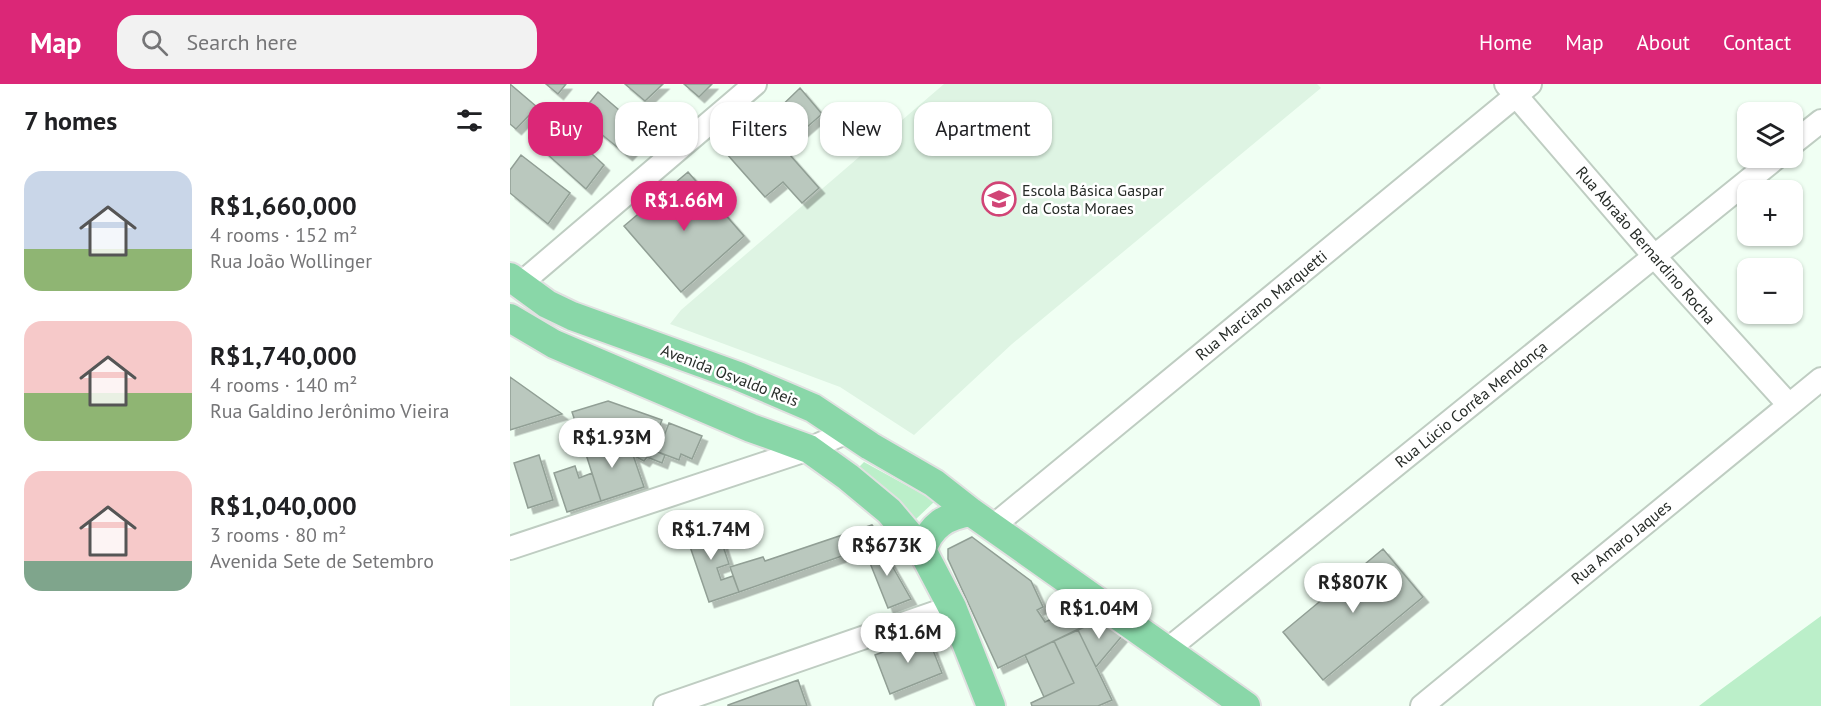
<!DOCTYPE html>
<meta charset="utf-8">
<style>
body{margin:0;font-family:"PT Sans",sans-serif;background:#f2f2f2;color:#202124;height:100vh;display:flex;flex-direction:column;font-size:22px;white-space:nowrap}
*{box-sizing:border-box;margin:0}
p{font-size:20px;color:#757577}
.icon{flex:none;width:33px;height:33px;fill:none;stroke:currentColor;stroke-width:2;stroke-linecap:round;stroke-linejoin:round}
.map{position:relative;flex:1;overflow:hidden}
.panel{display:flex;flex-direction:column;background:#fff;width:510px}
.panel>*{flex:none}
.guide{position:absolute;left:18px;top:18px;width:570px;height:54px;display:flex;gap:12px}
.fabs{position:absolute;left:1227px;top:18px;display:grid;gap:12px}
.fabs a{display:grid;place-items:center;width:66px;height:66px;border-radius:12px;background:#fff;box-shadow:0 2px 4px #0004;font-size:30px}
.price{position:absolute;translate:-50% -51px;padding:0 14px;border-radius:21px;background:#fff;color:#222;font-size:20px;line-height:39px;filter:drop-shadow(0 2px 3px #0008)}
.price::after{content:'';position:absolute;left:50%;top:36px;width:18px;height:14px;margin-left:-9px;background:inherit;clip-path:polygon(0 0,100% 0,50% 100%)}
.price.on{background:#db2777;color:#fff}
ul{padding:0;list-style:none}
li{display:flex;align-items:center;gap:18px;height:150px;padding:0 24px}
li span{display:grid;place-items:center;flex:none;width:168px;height:120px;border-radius:18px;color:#555}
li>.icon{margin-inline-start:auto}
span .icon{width:72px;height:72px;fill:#fffc;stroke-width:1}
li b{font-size:26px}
h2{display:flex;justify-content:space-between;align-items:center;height:72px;padding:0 24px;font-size:26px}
.tag{padding:0 21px;border-radius:18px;background:#fff;box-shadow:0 2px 4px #0004;font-size:21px;line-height:54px}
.tag.on{background:#db2777;color:#fff}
header{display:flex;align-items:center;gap:36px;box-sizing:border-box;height:84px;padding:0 30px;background:#db2777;color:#fff}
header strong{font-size:28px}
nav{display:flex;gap:33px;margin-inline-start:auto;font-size:21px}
.search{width:420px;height:54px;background:#f2f2f2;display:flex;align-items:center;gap:15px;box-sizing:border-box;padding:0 21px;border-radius:18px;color:#757577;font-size:22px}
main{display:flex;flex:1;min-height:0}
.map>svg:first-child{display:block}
.built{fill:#def4e3}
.green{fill:#bbefc9}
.building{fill:#bac8be;stroke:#919f95;stroke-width:1.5;filter:url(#shadow)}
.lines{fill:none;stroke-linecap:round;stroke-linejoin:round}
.minor-casing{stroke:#bfcdc2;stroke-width:26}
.major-casing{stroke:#e1e1e1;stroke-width:32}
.minor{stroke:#fff;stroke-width:22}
.major{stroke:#89d7a8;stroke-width:28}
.labels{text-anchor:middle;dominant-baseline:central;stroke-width:5;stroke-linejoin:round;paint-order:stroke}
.poi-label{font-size:16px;fill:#272c28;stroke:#fff;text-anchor:start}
.street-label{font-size:16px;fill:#272c28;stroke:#fff}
</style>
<header>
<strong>Map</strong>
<div class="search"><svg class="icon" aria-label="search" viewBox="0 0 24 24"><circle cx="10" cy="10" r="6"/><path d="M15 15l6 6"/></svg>Search here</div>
<nav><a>Home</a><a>Map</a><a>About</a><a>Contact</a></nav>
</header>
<main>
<section class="panel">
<h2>7 homes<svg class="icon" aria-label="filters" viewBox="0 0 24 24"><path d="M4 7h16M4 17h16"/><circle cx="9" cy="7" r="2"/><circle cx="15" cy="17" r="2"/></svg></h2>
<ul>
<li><span style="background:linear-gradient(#c9d6e8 65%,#8fb573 0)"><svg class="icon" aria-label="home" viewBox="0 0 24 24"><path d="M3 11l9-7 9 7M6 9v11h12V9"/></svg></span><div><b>R$1,660,000</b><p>4 rooms · 152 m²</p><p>Rua João Wollinger</p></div></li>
<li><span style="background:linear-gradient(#f6c9c9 60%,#8fb573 0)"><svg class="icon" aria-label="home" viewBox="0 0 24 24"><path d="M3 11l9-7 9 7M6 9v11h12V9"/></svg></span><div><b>R$1,740,000</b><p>4 rooms · 140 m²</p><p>Rua Galdino Jerônimo Vieira</p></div></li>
<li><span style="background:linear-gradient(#f6c9c9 75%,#7fa58c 0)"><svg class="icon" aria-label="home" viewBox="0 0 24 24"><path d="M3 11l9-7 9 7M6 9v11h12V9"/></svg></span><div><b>R$1,040,000</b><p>3 rooms · 80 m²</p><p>Avenida Sete de Setembro</p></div></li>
</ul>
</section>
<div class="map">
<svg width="1311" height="622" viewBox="0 0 1311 622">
<defs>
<filter id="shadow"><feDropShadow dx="5.5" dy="5.5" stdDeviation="0" flood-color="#0004"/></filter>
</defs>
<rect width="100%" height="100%" fill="#f0fff3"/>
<path class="built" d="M434,0h373l4,4 -309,256 -98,91 -74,-48 -170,-63 11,-14z"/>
<path class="green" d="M354,378l71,39 -19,18 -57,-52z
M1311,532v90h-122l13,-10z"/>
<path class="building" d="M0,0l27,23 -21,22 -6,-5z
M36,0h20l-8,10z
M115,0h38l-18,17z
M174,0h28l-13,13z
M290,4l22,26 -31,27 -21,-24z
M88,8l49,42 -20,21 -48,-39z
M45,36l49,45 -18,24 -49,-44z
M250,37l59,67 -17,15 -19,-21 -18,15 -39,-44z
M11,71l49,38 -22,31 -38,-31v-23z
M178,88l56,64 -63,56 -57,-66z
M0,293l52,37 -52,16z
M98,317l54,19 -6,15 7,3 -5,14 7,3 -3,8 -15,-6 -3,4 -35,-19h-27l-10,-30z
M159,339l33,13 -10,23 -11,-5 -2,6 -21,-8z
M72,358h27l24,13 11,32 -43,14z
M29,371l14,45 -25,8 -14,-45z
M65,382l4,12 13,-5 9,28 -34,11 -13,-39z
M205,438l14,42 -12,4 4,12 12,-4 6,16 -30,10 -24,-70z
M362,441l13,16 -146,51 -9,-25 33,-10 2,4z
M462,453l59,44 12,26 -6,3 8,12 22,-10 9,7 7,-1 8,5 -93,45 -50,-109v-10z
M369,459l32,56 -23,9 -24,-60z
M873,465l40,48 -100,83 -40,-48z
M589,536l23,16 -26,31 -18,-37z
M568,546l34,70 -14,6h-66l-1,-3 43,-20 -20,-42z
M417,551l15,38 -52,21 -15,-39z
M544,557l20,42 -30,14 -19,-42z
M288,596l9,26h-79v-1z"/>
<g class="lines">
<defs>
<path id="minor" d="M996,0l148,172 135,149
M1282,60l29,-23
M9,201l236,-201
M482,443l538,-443
M0,464l299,-99 38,-17
M657,566l609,-492
M155,622l287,-99
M912,622l399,-327"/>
<path id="major" d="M0,193l37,27 25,12 166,60 75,32 57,38 64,37 37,29 275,194
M0,234l44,26 197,84 58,21 39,28 41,34 33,39 30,57 39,99
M412,466c9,-25 24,-34 49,-38"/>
</defs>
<use href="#minor" class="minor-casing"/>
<use href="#major" class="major-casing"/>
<use href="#minor" class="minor"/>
<use href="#major" class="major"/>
</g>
<defs>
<symbol id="school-ring" viewBox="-11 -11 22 22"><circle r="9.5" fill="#fff" stroke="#d14476" stroke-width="1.5"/><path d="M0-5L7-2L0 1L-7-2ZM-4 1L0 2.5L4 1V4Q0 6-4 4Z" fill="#d14476"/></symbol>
</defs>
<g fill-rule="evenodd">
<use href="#school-ring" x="470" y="96" width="38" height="38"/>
</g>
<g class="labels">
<g class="poi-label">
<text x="512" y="106">Escola Básica Gaspar<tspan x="512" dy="18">da Costa Moraes</tspan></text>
</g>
<g class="street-label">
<text transform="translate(1136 161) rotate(49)">Rua Abraão Bernardino Rocha</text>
<text transform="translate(751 221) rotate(-39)">Rua Marciano Marquetti</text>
<text transform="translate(220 291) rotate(21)">Avenida Osvaldo Reis</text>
<text transform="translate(961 320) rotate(-39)">Rua Lúcio Corrêa Mendonça</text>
<text transform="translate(1111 458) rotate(-39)">Rua Amaro Jaques</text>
</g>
</g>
</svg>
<div class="fabs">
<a><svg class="icon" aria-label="layers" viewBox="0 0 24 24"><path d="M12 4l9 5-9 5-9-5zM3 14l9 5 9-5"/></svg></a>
<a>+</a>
<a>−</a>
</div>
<b class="price on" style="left:174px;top:148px">R$1.66M</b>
<b class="price" style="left:102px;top:385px">R$1.93M</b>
<b class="price" style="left:201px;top:477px">R$1.74M</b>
<b class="price" style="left:377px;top:493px">R$673K</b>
<b class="price" style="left:843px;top:530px">R$807K</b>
<b class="price" style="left:589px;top:556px">R$1.04M</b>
<b class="price" style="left:398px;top:580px">R$1.6M</b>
<div class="guide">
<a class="tag on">Buy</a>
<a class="tag">Rent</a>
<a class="tag">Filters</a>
<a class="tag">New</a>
<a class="tag">Apartment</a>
</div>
</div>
</main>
